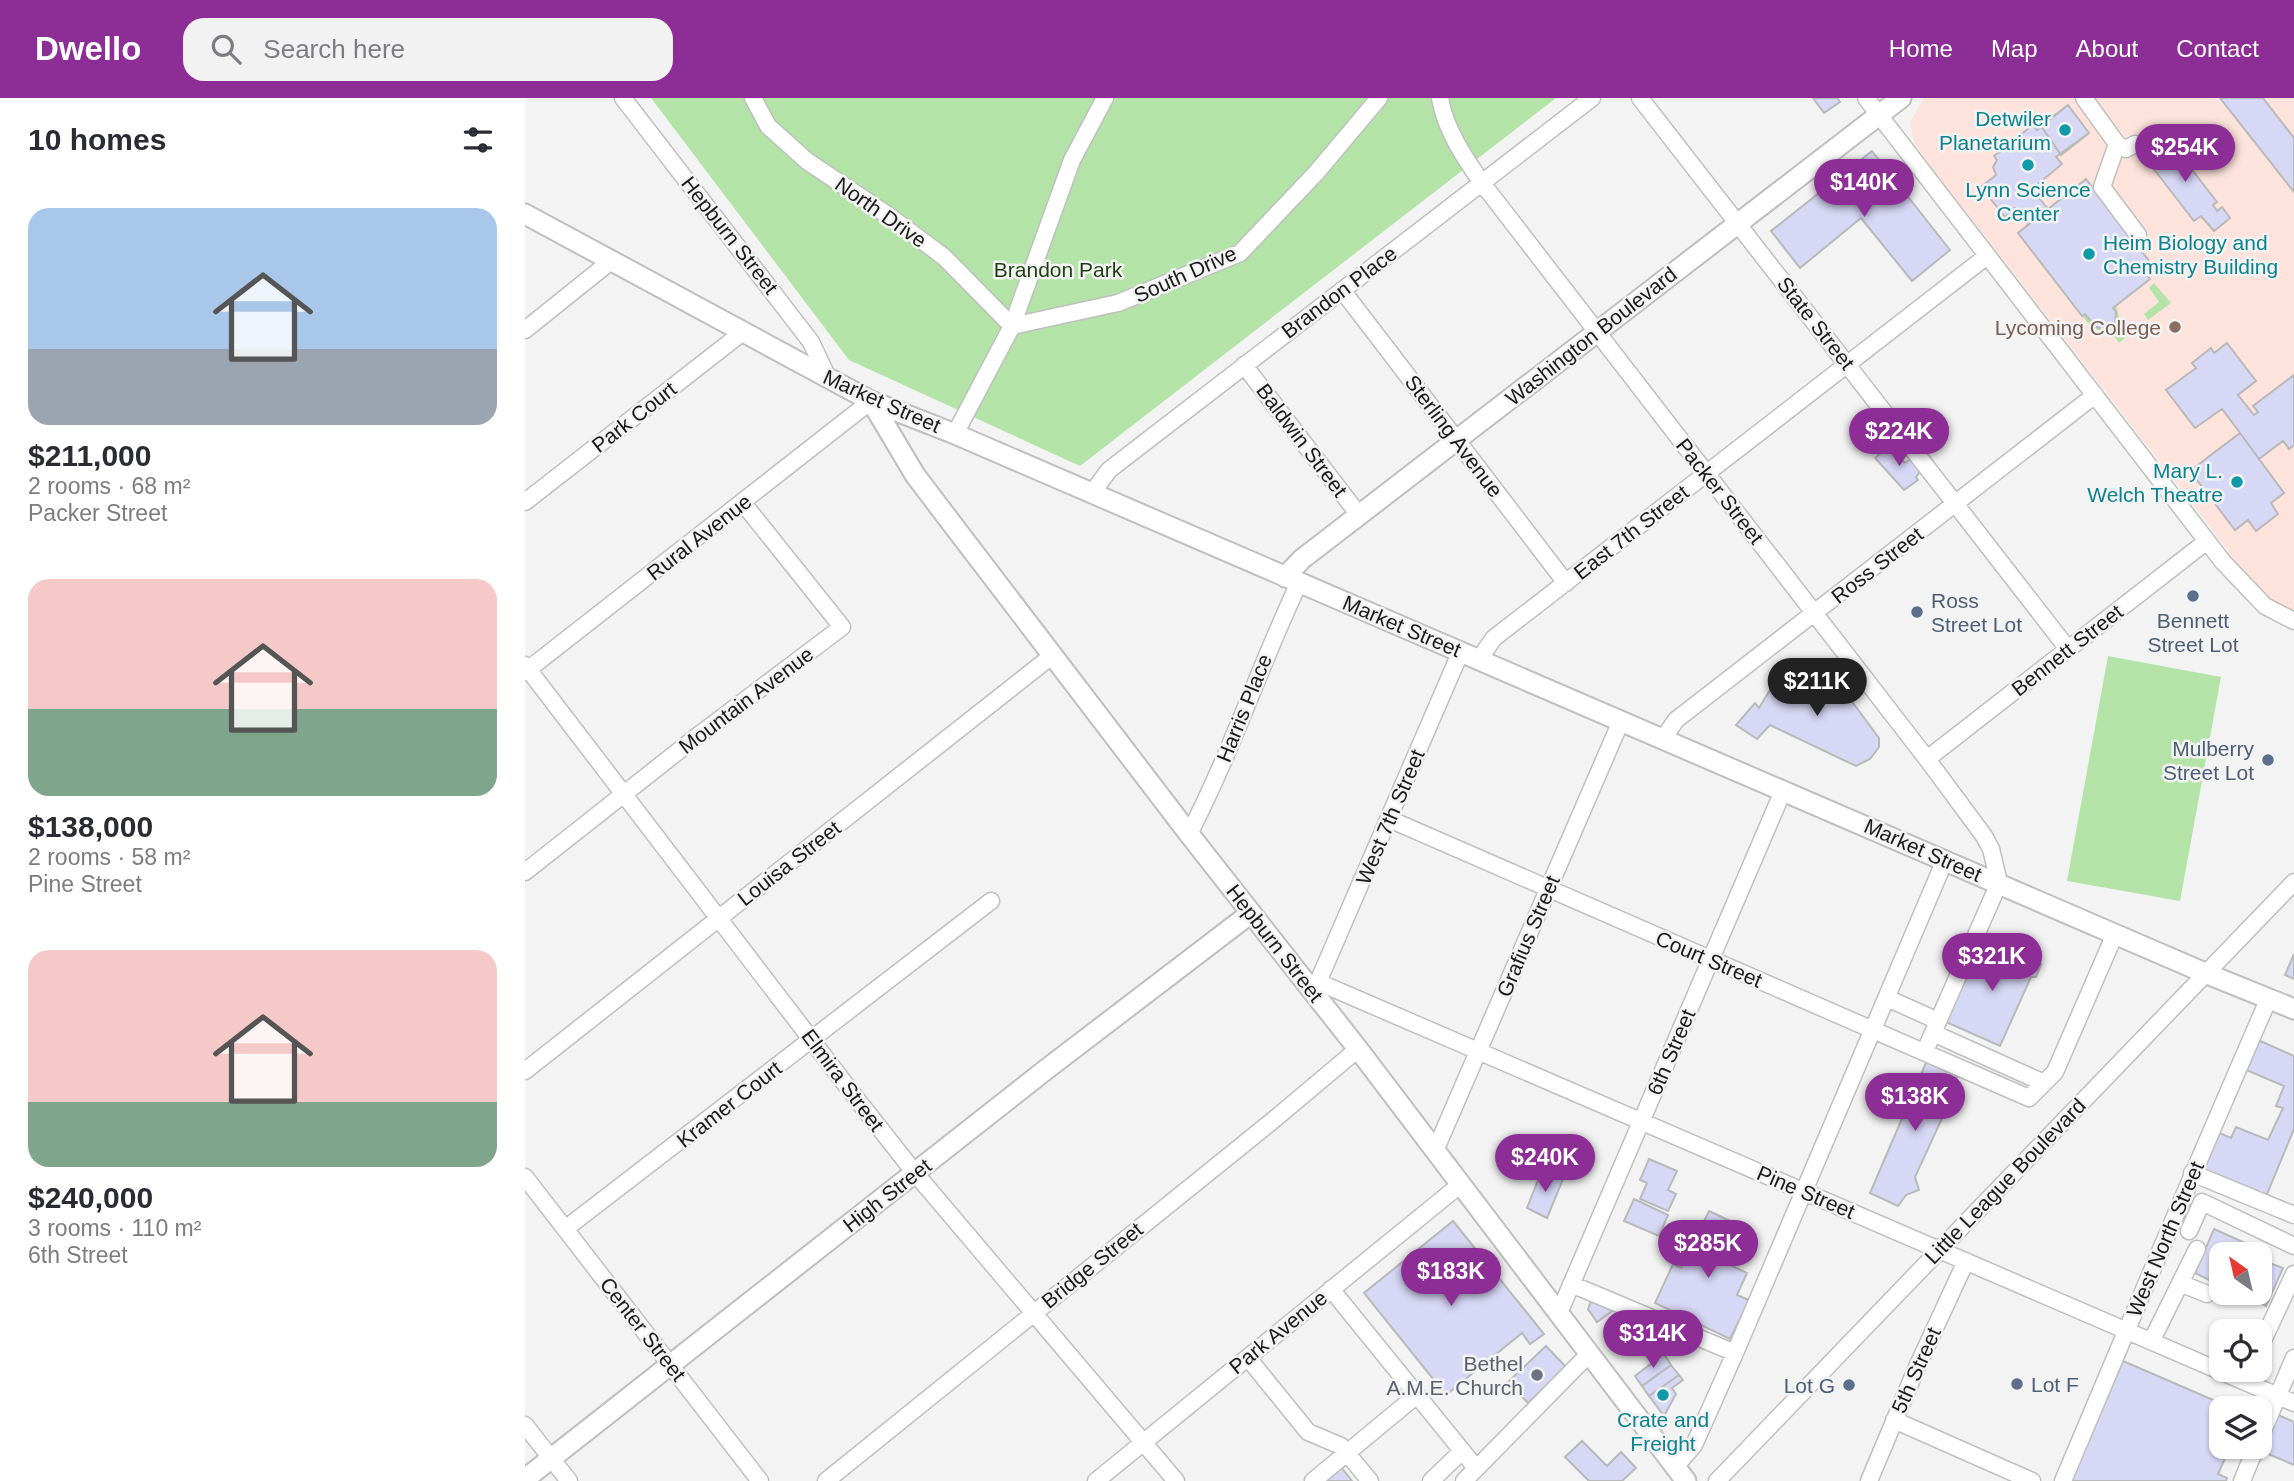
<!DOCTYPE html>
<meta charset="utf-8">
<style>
body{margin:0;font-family:Helvetica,sans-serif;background:#f2f2f3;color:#2b2b33;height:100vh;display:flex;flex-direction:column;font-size:26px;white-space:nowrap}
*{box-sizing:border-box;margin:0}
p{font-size:23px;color:#7c7c81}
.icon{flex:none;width:38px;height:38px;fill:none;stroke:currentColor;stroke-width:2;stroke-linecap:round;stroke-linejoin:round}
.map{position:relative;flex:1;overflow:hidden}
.sheet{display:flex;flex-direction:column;background:#fff;width:525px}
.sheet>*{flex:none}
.needle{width:46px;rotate:326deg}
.tools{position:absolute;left:1684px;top:1144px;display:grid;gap:14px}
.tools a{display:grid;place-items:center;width:63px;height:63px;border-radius:14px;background:#fff;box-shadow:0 2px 5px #0004;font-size:35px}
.price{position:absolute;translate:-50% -60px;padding:0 16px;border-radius:24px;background:#8d2d96;color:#fff;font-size:23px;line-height:46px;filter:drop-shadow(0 2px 4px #0008)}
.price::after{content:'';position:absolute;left:50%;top:42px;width:21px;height:16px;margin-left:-10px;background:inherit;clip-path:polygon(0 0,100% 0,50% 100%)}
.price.active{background:#222;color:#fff}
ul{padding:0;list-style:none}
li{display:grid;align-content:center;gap:14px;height:371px;padding:0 28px}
li span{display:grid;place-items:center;height:217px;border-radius:21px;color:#555}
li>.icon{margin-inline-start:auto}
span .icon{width:126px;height:126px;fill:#fffc;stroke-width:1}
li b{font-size:30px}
h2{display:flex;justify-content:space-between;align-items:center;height:84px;padding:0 28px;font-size:30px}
header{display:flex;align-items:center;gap:42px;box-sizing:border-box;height:98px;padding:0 35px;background:#8d2d96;color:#fff}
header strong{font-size:33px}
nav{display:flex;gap:38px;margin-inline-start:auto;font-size:24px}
.search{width:490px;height:63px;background:#f2f2f3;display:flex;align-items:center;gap:18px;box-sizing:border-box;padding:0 24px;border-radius:21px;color:#7c7c81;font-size:26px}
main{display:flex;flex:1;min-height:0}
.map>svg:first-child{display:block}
.education{fill:#fde3dc}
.green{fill:#b4e3a7}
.building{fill:#d7d7f6;stroke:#b9b9ba;stroke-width:2}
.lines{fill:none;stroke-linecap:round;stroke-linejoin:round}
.minor-casing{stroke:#bfbfc0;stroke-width:19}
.major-casing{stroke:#bfbfc0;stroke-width:23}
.minor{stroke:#fff;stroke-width:16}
.major{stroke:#fff;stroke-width:19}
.culture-dot{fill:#0f9aa8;stroke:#f3f3f4;stroke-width:2.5}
.education-dot{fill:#8d6e63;stroke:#f3f3f4;stroke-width:2.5}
.service-dot{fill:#5c6f8a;stroke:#f3f3f4;stroke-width:2.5}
.worship-dot{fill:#6b7280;stroke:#f3f3f4;stroke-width:2.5}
.labels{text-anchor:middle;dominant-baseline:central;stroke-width:5;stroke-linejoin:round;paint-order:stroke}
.culture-label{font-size:21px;fill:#0d838f;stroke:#f3f3f4;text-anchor:end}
.street-label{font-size:21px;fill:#1a1a1a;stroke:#f3f3f4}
.park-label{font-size:21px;fill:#1e3f12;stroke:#f3f3f4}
.education-label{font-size:21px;fill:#785e54;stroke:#f3f3f4;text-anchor:end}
.service-label{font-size:21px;fill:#4e5e75;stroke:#f3f3f4;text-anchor:start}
.worship-label{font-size:21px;fill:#5b616d;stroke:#f3f3f4;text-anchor:end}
</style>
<header>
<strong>Dwello</strong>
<div class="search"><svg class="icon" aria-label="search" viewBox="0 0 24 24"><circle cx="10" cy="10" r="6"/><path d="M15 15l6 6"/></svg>Search here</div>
<nav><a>Home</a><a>Map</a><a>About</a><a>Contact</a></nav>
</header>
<main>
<section class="sheet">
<h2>10 homes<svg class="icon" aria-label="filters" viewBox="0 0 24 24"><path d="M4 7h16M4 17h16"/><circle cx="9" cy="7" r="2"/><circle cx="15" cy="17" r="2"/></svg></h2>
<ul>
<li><span style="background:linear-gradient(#a9c7e8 65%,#9aa5b1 0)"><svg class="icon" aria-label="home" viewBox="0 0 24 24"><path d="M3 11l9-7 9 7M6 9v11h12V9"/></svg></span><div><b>$211,000</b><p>2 rooms · 68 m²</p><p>Packer Street</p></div></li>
<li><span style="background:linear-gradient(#f6c9c9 60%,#7fa58c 0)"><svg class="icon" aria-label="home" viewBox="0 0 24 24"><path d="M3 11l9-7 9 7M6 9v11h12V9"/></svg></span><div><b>$138,000</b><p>2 rooms · 58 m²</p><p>Pine Street</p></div></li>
<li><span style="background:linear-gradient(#f6c9c9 70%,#7fa58c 0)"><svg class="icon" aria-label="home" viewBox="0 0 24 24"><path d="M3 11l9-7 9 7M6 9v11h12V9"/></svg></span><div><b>$240,000</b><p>3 rooms · 110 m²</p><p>6th Street</p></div></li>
</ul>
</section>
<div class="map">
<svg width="1769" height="1383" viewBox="0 0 1769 1383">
<rect width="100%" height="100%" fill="#f3f3f4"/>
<path class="education" d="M1399,0h370v516l-19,-11 -26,-22 -31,-44 -293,-378 -11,-16 -4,-21z"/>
<path class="green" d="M126,0h905l-476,368 -231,-106z
M1674,26l25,33 -17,13 -25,-33z
M1629,185l17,20 -23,17 -4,-6 15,-12 -10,-14z
M1591,208l3,10 -3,10 4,6 13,-10 5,6 -19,15 -9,-13c-14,4 -19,-4 -28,-14l3,-2 13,14h11l7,-8v-8l-3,-4z
M1583,558l113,21 -41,224 -113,-20z"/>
<path class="building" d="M1288,0h24l3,4 -16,11z
M1695,0h43l31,40v54z
M1543,7l21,28 -28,22 -20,-29z
M1543,7l21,28 -33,24 6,7 -30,25 16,20 -20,16 -13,-17 -10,9 -24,-30 15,-12 -3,-8 4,-7 -3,-4 39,-31 4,5z
M1630,40l5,6 -2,2 2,2 9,-8 48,62 -4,3 4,6 5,-4 8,11 -16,13 -13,-15 -7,5 -48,-62 6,-5 -2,-2 -2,2 -5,-7z
M1347,53l78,99 -38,31 -51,-63 -61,50 -29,-37z
M1561,81l64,83 -8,6 8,11 -37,29 3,4 -1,10 -12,7 -7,-2 -11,-13 -3,2 -64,-83z
M1702,245l29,38 -18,14 16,20 4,-3 -5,-6 41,-31v70l-5,4 -6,-8 -24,18 25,34 -13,10 7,11 -22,17 -8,-11 -13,10 -45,-59 50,-38 -18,-24 -27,19 -29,-38 30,-22 -4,-5 19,-15 3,5z
M1715,335l44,60 -13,10 7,11 -22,17 -8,-11 -13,10 -45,-59z
M1364,348l16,17 7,-5 10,11 -6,8 2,3 -14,10 -29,-32z
M1294,567l9,4 51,69v9l-9,12 -14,7 -86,-41 -13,14 -21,-14 19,-22 4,5 11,-18 16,11 25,-31z
M1456,844l46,20 1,-3 13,5 -5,13h-5l-31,69 -54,-24z
M1769,856v25l-9,-4z
M1731,941l38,17v73l-29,70 -69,-28 19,-40 16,7 5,-11 32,13 15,-32 -7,-2 8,-20 -40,-17z
M1403,960l31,14 -15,42 -29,63 4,13 -13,5 -8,11 -28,-13z
M1124,1061l28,12 -9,19 8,4 -8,17 -28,-12 7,-16 -7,-3z
M1017,1072l21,9 -16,39 -20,-10z
M1109,1101l34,16 -9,21 -35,-15z
M1184,1113l34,16 -17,36 21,10 -10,22 12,5 -19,39 -75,-36 18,-39 8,4z
M928,1123l91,113 -14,10 -8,-11 -76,62 -82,-102z
M1689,1131l38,17 -3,9h-28v31l-26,-13z
M1734,1161l24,9 -17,38 -23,-12 -9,2 -5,-3h30z
M1068,1198l25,11 -21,15 -9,-13z
M1021,1248l20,21 -38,36 -20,-21z
M1139,1256l7,11 -29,21 -7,-10z
M1598,1263l111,48h-13v38h9l-12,27 9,4 -1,3h-155z
M1146,1267l8,10 -30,21 -7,-10z
M1154,1277l4,5 -11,8 4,6 -12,22 -15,-20z
M1751,1316l18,8v43l-33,-14z
M1057,1343l25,25 14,-14 15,16 -14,13h-33l-24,-24z
M816,1369l11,14h-27z"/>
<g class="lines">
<defs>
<path id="minor" d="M98,0l188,244 17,36
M228,0l15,28 39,35 82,55 55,41 68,69 106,-23 122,-50 76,-80 63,-75
M915,0c5,31 24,59 42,85l445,576 57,77 7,13 8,34 -74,168
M1115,0l428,551
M1341,0l357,464 42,44 29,15
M1559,0l33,46 -15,43 36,48
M1592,46l9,5 9,-5
M817,192l224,293
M0,232l86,-69
M719,267l115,150
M430,336l57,-108 60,-166 33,-62
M567,395l17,-23 483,-372
M0,404l218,-170
M954,561l15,-21 493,-382
M0,567l334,437 56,71 261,308
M0,574l346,-271
M1138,641l13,-19 419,-325
M1402,661l280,-218
M864,721l640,279 26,-26 60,-138
M664,736c42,-81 71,-169 110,-251
M0,774l170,-134 147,-111 -99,-124
M793,884l976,421
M787,889l6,-5 143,-331
M1362,900l51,23
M1408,935l111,50
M0,973l528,-416
M910,1053l186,-430
M1667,1075l102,42
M0,1079l235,304
M40,1131l426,-328
M1664,1133l13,-29 92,44
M1655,1185l27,11
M1046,1186l164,69
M806,1191l145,179
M1034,1215l224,-522
M1627,1242l45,-91
M1734,1251l35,-75
M723,1260l60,74 33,14 29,35
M1369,1322l138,61
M0,1327l44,56
M1734,1342l35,-82
M1150,1369l19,-22 41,-92 210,-493
M301,1383l445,-359 87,-73
M571,1383l365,-297
M788,1383l104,-86
M906,1383l31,-30
M939,1383l125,-127
M1192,1383l577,-599
M1344,1383l48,-114 49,-106
M1538,1383c68,-161 136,-323 206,-483
M1717,1383l14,-34"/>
<path id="major" d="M0,116l346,187 84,33 1250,539 89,36
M346,303l44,74 41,54 233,305 169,215 328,432
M760,479l17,-18 599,-461
M0,1381l523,-411 203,-155"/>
</defs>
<use href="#minor" class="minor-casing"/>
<use href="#major" class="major-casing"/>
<use href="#minor" class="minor"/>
<use href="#major" class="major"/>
</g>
<g class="culture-dot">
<circle cx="1540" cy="32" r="7"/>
<circle cx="1503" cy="67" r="7"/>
<circle cx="1564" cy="156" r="7"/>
<circle cx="1712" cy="384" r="7"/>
<circle cx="1138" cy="1297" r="7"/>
</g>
<circle class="education-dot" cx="1650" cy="229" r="7"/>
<g class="service-dot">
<circle cx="1668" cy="498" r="7"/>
<circle cx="1392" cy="514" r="7"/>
<circle cx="1743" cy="662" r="7"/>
<circle cx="1492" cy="1286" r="7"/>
<circle cx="1324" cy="1287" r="7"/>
</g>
<circle class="worship-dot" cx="1012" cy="1277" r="7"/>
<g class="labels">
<g class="culture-label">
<text x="1526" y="20">Detwiler<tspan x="1526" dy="24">Planetarium</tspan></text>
<text x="1503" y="91" text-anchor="middle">Lynn Science<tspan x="1503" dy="24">Center</tspan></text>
<text x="1578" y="144" text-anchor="start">Heim Biology and<tspan x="1578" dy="24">Chemistry Building</tspan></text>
<text x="1698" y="372">Mary L.<tspan x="1698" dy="24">Welch Theatre</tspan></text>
<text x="1138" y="1321" text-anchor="middle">Crate and<tspan x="1138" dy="24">Freight</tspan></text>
</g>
<g class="street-label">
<text transform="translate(356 114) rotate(35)">North Drive</text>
<text transform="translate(205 137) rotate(52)">Hepburn Street</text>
<text transform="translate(660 176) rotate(-24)">South Drive</text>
<text transform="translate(814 194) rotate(-37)">Brandon Place</text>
<text transform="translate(1291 225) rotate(52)">State Street</text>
<text transform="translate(1066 238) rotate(-38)">Washington Boulevard</text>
<text transform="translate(357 303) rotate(24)">Market Street</text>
<text transform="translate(109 319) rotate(-38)">Park Court</text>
<text transform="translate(929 338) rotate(53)">Sterling Avenue</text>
<text transform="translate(777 342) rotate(53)">Baldwin Street</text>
<text transform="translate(1195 393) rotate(52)">Packer Street</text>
<text transform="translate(1106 434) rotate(-38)">East 7th Street</text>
<text transform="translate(174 439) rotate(-38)">Rural Avenue</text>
<text transform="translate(1352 467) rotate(-38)">Ross Street</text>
<text transform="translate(877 528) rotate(23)">Market Street</text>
<text transform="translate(1542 552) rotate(-38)">Bennett Street</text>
<text transform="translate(221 602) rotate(-37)">Mountain Avenue</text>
<text transform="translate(719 610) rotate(-68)">Harris Place</text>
<text transform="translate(865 719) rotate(-67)">West 7th Street</text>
<text transform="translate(1398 752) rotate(24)">Market Street</text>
<text transform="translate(264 765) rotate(-38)">Louisa Street</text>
<text transform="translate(1003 838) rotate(-67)">Grafius Street</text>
<text transform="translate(750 845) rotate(52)">Hepburn Street</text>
<text transform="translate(1184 861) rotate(23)">Court Street</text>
<text transform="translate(1146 954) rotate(-67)">6th Street</text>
<text transform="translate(318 982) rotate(53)">Elmira Street</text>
<text transform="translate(204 1006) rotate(-38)">Kramer Court</text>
<text transform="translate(1480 1083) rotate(-46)">Little League Boulevard</text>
<text transform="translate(1281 1094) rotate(23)">Pine Street</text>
<text transform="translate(362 1097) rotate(-38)">High Street</text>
<text transform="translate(1640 1141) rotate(-67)">West North Street</text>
<text transform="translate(567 1167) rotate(-39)">Bridge Street</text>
<text transform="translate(118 1231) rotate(52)">Center Street</text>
<text transform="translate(753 1234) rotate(-39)">Park Avenue</text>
<text transform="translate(1391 1272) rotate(-66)">5th Street</text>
</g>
<g class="park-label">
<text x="533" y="171">Brandon Park</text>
</g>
<g class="education-label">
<text x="1636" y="229">Lycoming College</text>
</g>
<g class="service-label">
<text x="1406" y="502">Ross<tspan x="1406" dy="24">Street Lot</tspan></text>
<text x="1668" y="522" text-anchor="middle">Bennett<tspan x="1668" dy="24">Street Lot</tspan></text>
<text x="1729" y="650" text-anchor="end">Mulberry<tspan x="1729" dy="24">Street Lot</tspan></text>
<text x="1506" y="1286">Lot F</text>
<text x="1310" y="1287" text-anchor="end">Lot G</text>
</g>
<g class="worship-label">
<text x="998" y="1265">Bethel<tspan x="998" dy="24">A.M.E. Church</tspan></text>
</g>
</g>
</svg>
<div class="tools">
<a><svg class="needle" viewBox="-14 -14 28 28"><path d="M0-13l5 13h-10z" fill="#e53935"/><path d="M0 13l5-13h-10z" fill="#7c7c81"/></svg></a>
<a><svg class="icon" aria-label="locate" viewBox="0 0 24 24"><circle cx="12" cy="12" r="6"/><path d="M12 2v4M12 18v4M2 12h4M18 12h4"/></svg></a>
<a><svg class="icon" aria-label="layers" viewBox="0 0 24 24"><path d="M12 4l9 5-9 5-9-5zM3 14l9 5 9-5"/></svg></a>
</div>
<b class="price" style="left:1660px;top:86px">$254K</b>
<b class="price" style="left:1339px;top:121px">$140K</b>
<b class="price" style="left:1374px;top:370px">$224K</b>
<b class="price active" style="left:1292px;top:620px">$211K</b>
<b class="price" style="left:1467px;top:895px">$321K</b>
<b class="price" style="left:1390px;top:1035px">$138K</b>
<b class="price" style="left:1020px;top:1096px">$240K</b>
<b class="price" style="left:1183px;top:1182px">$285K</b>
<b class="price" style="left:926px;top:1210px">$183K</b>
<b class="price" style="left:1128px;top:1272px">$314K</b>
</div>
</main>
